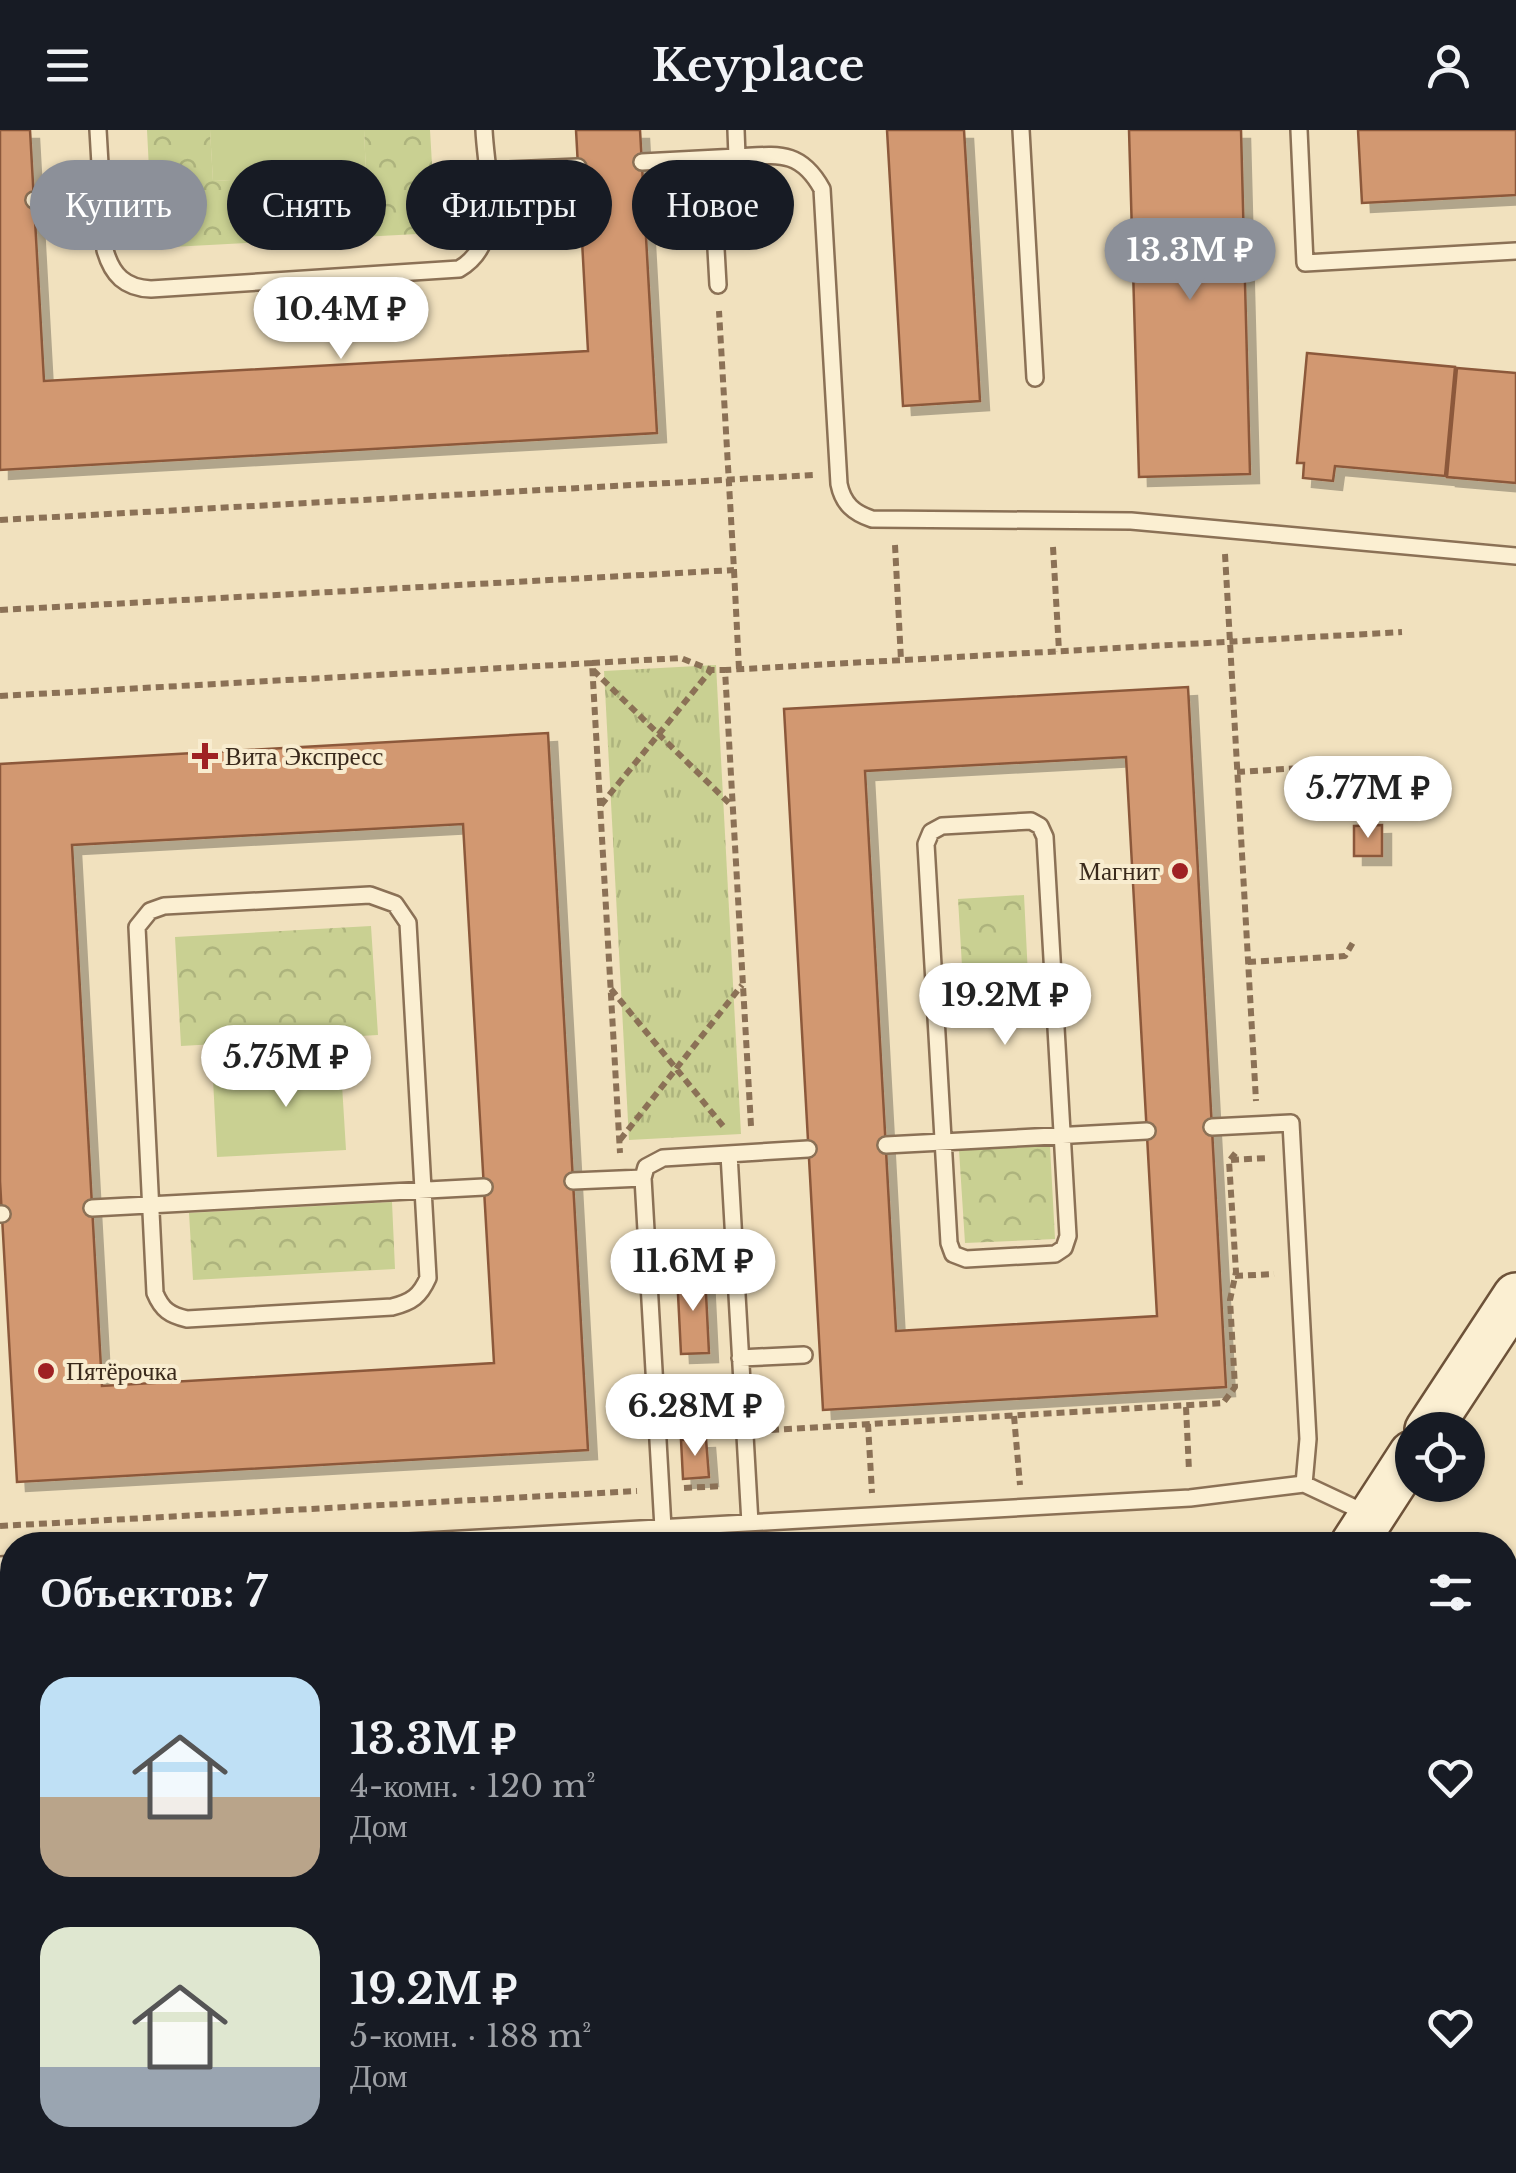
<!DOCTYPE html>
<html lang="ru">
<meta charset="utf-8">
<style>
body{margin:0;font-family:"Libre Baskerville",serif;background:#20242c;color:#f1f3f6;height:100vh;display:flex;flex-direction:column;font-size:38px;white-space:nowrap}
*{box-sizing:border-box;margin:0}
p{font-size:32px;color:#9ea1a6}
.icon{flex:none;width:55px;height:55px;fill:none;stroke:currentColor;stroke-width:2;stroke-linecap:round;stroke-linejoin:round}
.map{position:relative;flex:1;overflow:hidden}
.details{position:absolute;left:0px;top:1402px;width:1518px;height:642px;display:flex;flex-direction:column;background:#171b24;border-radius:40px 40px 0 0;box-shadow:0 2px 8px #0004}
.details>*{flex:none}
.banner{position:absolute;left:30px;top:30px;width:1000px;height:90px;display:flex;gap:20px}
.buttons{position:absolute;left:1395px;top:1282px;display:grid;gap:20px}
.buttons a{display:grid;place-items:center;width:90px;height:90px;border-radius:50%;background:#171b24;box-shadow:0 2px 8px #0004;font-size:50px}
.price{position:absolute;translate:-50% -85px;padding:0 22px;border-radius:35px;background:#fff;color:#222;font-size:32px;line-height:65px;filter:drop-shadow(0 2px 5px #0008)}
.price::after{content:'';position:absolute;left:50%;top:60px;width:30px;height:22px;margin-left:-15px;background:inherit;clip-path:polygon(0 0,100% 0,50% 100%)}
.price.on{background:#8c9099;color:#fff}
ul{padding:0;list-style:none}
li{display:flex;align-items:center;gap:30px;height:250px;padding:0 40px}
li span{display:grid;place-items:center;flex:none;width:280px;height:200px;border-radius:30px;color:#555}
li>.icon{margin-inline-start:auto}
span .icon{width:120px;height:120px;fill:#fffc;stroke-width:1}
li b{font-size:42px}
h2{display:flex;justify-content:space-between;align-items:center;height:120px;padding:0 40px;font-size:42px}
.tag{padding:0 35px;border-radius:45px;background:#171b24;box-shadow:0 2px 8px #0004;font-size:35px;line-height:90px}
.tag.on{background:#8c9099;color:#fff}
header{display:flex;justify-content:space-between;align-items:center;height:130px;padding:0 40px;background:#171b24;font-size:45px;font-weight:600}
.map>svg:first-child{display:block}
.grass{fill:url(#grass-tufts)}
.park{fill:url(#park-crowns)}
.pitch{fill:#c9d092}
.building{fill:#d29871;stroke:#8c593a;stroke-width:2.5;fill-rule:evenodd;filter:url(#shadow)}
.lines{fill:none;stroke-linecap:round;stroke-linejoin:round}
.lane-casing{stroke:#8b7156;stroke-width:20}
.secondary-casing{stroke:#6d5239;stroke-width:50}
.path{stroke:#8b7156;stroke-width:6;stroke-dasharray:8 5;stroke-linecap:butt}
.lane{stroke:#fbefd2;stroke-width:15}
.secondary{stroke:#fbefd2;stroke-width:45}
.poi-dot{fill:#9f2123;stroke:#f8eccf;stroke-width:4}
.labels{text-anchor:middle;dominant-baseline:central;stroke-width:8;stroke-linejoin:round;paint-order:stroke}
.poi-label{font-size:25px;fill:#39291b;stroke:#f8eccf;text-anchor:start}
</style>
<header><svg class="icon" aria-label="menu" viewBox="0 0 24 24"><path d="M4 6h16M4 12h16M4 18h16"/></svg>Keyplace<svg class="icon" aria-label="person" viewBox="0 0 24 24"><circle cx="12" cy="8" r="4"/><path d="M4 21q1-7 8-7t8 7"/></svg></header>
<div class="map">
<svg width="1516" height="2043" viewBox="0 0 1516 2043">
<defs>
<pattern id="grass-tufts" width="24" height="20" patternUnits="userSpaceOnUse" patternTransform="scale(2.5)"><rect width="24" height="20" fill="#c9d092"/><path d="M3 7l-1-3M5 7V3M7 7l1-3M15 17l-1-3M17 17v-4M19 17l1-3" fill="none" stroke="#adb37d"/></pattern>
<pattern id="park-crowns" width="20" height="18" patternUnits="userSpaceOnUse" patternTransform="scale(2.5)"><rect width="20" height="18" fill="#c9d092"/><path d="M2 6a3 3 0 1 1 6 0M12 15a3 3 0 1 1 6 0" fill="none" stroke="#adb37d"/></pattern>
<filter id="shadow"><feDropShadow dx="9" dy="9" stdDeviation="0" flood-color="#0004"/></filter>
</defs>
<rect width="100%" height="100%" fill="#f1e1be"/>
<path class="grass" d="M716,535l25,469 -112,6 -25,-469z"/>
<path class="park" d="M147,0h63l3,51 153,-8 -2,-43h66l6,103 -283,15z
M1024,765l5,101 -65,4 -6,-101z
M371,796l7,109 -197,11 -6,-109z
M1050,1016l5,93 -90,4 -6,-93z
M392,1072l3,67 -202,11 -4,-67z"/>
<path class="pitch" d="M210,0h154l2,43 -153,8z
M340,922l6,98 -129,7 -5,-98z"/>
<path class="building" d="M0,0h30l14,251 544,-30 -12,-221h64l17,303 -657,37z
M887,0h77l16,271 -77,5z
M1129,0h112l9,344 -111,3z
M1358,0h158v65l-154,8z
M1307,223l148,14 -10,109 -110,-10 -2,15 -30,-3 1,-15h-7z
M1457,238l59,5v110l-69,-6z
M1188,557l38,700 -403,23 -39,-701zM1126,627l31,559 -261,15 -31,-560z
M548,603l40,717 -571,32 -17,-301v-417zM463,694l31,539 -392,23 -30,-541z
M1382,695v31h-28v-30z
M705,1143l4,80 -28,1 -4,-80z
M706,1309l3,38 -26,2 -2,-39z
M108,2032h325l-36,11h-325z
M827,2032h27l-24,8z"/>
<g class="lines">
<defs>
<path id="lane" d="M98,0l7,120c7,25 20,38 46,39l308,-20c47,-27 27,-93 25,-139
M736,0l1,27c40,-2 63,-8 85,32l17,295c4,20 15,29 33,35l259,2 385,35
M1021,0l14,248
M1299,0l6,133 211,-12
M711,29l7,126
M642,32l95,-5
M486,41l92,-4
M34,70l68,-4
M1031,691l9,5 5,11 23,399 -4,12 -9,6 -89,5 -13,-5 -4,-11 -23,-399 5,-12 11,-6z
M370,765l25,9 13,19 20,355c-8,18 -16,24 -36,29l-205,12c-17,-4 -25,-9 -32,-26l-18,-366 13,-16 14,-5z
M1212,997l79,-4 17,316 -4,45
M886,1015l261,-14
M729,1024l21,369
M643,1048l20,350
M573,1051l70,-3 3,-11 17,-9 145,-9
M92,1078l392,-21
M0,1084h2
M740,1228l64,-3
M356,1415l834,-47 114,-14 64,30
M0,1435l12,-1
M1505,1791l10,-35
M0,1978l12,-3
M792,2032l3,11
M1497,2032l3,11
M577,2043l4,-11"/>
<path id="secondary" d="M1428,1300l88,-134
M1353,1415l59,-91
M0,1641l12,2
M1505,1750h11"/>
</defs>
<use href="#lane" class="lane-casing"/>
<use href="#secondary" class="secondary-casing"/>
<path class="path" d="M0,390l813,-45
M895,415l6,115
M1053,417l6,104
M1225,424l31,547
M734,440l5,99
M0,480l734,-40 -15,-259
M592,533l89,-5 30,12h14
M593,540l138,135
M0,566l592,-33 28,490
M1237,642l113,-7 9,-5
M601,675l110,-135
M1248,832l97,-6 10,-17
M611,859l112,137
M962,879l67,-5
M751,996l-26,-456 677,-38
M620,1010l122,-155
M1231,1030l37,-2
M1235,1146l39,-2
M1186,1277l3,64
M1014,1286l6,69
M868,1294l4,69
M771,1300l452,-27 12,-16 -5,-87 6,-28 -7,-111 8,-10
M684,1358l38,-2
M0,1396l637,-35
M0,1564l12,2
M1505,1646l11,1"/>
<use href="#lane" class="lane"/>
<use href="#secondary" class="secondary"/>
</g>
<g class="poi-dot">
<path d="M200 611h10v10h10v10h-10v10h-10v-10h-10v-10h10z"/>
<circle cx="1180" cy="741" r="10"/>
<circle cx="46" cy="1241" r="10"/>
</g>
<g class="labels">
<g class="poi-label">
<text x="225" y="626">Вита Экспресс</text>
<text x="1160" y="741" text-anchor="end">Магнит</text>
<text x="66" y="1241">Пятёрочка</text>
</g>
</g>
</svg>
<div class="buttons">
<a><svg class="icon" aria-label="locate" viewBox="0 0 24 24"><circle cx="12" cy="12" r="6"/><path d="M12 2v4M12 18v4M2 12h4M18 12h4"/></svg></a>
</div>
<b class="price on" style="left:1190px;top:173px">13.3M ₽</b>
<b class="price" style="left:341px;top:232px">10.4M ₽</b>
<b class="price" style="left:1368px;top:711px">5.77M ₽</b>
<b class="price" style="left:1005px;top:918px">19.2M ₽</b>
<b class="price" style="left:286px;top:980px">5.75M ₽</b>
<b class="price" style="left:693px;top:1184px">11.6M ₽</b>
<b class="price" style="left:695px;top:1329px">6.28M ₽</b>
<div class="banner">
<a class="tag on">Купить</a>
<a class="tag">Снять</a>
<a class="tag">Фильтры</a>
<a class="tag">Новое</a>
</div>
<section class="details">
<h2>Объектов: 7<svg class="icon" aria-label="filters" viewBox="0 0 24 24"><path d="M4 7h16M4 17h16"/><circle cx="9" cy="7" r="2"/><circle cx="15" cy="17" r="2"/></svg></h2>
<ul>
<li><span style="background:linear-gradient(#bfe0f5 60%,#b9a48a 0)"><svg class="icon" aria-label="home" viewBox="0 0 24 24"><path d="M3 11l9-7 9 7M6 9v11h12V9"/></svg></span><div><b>13.3M ₽</b><p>4-комн. · 120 m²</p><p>Дом</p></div><svg class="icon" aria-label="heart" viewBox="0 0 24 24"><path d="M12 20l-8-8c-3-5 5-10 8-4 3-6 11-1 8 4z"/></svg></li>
<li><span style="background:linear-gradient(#dfe7d0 70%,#9aa5b1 0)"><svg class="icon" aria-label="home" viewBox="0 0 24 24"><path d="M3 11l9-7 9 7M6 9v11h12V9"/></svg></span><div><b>19.2M ₽</b><p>5-комн. · 188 m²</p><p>Дом</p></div><svg class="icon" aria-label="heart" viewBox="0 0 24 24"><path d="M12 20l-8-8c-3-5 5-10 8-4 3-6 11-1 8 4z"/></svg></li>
</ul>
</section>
</div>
